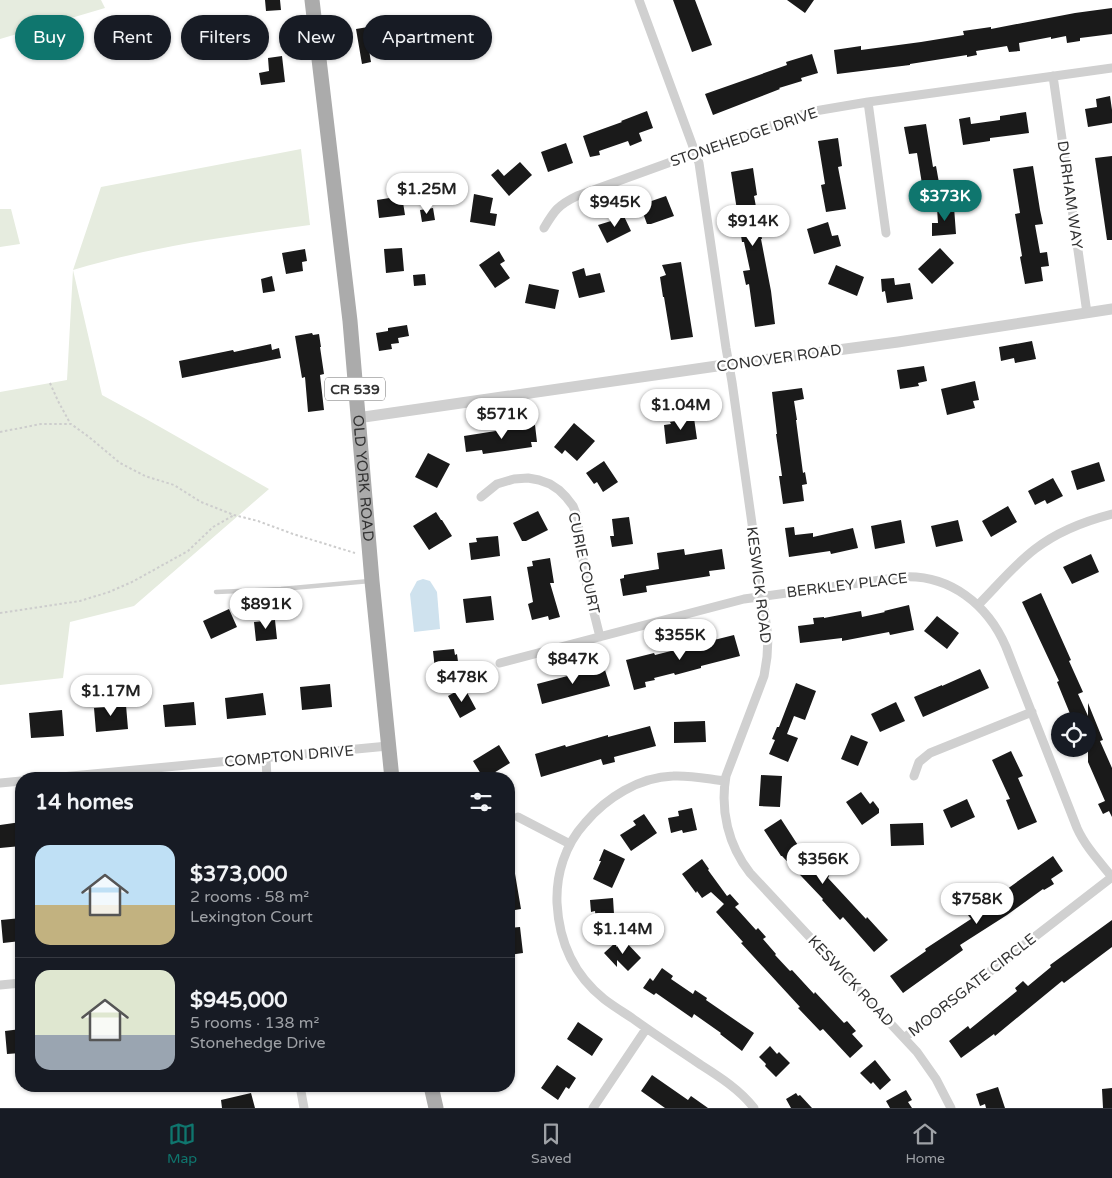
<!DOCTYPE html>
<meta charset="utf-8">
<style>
body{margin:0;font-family:"Varela Round",sans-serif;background:#20242c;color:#f1f3f6;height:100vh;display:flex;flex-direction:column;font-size:19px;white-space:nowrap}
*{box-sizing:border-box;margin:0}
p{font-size:16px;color:#9ea1a6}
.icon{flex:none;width:28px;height:28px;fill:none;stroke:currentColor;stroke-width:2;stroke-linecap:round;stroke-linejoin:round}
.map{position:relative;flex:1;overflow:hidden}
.side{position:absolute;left:15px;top:772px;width:500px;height:320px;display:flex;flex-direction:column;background:#171b24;border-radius:20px;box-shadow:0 1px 4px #0004}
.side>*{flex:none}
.banner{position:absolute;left:15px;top:15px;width:500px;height:45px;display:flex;gap:10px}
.buttons{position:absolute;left:1051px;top:712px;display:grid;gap:10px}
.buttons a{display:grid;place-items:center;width:45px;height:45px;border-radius:50%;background:#171b24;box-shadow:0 1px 4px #0004;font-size:25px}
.price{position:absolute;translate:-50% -42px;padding:0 11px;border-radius:18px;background:#fff;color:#222;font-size:16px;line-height:32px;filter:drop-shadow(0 1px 2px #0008)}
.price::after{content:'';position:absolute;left:50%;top:30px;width:15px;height:11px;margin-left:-8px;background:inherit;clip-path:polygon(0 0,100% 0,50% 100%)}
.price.current{background:#0f766e;color:#fff}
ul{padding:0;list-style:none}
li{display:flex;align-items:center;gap:15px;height:125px;padding:0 20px}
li+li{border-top:1px solid #363941}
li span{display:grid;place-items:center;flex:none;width:140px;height:100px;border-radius:15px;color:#555}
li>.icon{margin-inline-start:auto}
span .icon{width:60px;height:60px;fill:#fffc;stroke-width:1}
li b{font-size:21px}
h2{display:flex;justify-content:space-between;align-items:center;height:60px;padding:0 20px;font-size:21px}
.tag{padding:0 18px;border-radius:22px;background:#171b24;box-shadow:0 1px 4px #0004;font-size:18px;line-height:45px}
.tag.current{background:#0f766e;color:#fff}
.menu{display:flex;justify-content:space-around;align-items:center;height:70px;border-top:1px solid #363941;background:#171b24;font-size:14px;color:#9ea1a6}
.menu a{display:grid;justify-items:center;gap:2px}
.menu .current{color:#0f766e}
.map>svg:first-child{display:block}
.green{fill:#e6ecdf}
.water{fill:#cfe2ee}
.building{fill:#1a1a1a}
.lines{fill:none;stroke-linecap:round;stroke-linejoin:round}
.path{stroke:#cdcdcd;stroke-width:2;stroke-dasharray:2.5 2.5;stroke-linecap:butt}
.service{stroke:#d0d0d0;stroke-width:4.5}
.minor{stroke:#d0d0d0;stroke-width:9}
.tertiary{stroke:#d0d0d0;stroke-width:11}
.primary{stroke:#ababab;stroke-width:15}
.labels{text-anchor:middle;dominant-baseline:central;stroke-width:5;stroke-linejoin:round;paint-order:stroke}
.shield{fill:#fff;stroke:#707070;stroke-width:1}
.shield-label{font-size:14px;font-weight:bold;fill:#333}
.street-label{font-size:15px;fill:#333;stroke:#fff}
</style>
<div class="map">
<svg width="1112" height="1108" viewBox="0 0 1112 1108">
<rect width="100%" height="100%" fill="#fff"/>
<path class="green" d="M0,0h101l4,8 -105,31z
M301,149l9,76c-80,11 -160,22 -237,45l29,125 44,24 123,70 -135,117 -64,16 -7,56 -63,7v-293l67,-12 6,-110 28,-83z
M0,209h11l9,35 -20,3z"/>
<path class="water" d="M423,579l7,2 7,11 3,37 -26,3 -4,-38 7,-13z"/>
<path class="building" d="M265,0h15l1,10 -15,1z
M673,0h22l17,45 -20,7z
M787,0h27l-9,13z
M1112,8v26l-32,4v3l-13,2 -1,-7 -15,3v-2l-32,6 1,8 -11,1 -2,-6 -31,5 1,4 -10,2v-2l-57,9v1l-73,9 -3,-24 27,-4v4l60,-8 43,-7 -1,-4 28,-4v2l84,-16z
M404,22l6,13 -16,7 -6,-13z
M374,26l2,8 -4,1 2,14 -5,1 2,12 -9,2 -6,-35z
M812,54l6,19 -17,5 1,3 -23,7 1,1 -67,26 -8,-21 82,-29 -1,-3z
M282,56l3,26 -24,3 -2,-12 10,-2 -1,-13z
M1110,96l2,14v13l-24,4 -3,-18 12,-2 -1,-8z
M647,111l6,17 -14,5 3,8 -12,5 -2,-5 -29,10 1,4 -10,2 -7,-21 39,-14 -1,-1z
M1026,112l3,21 -39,5v3l-27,4 -4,-26 11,-2 1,7 29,-4v-4z
M926,124l7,43 3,-1 5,28 -24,5 -3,-13 8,-2 -5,-31 -8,1 -5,-27z
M838,138l4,28 -4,1 8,42 -20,3 -5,-27 4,-1 -7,-43z
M566,143l7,20 -25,9 -7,-20z
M1112,156v84h-5l-12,-82z
M520,162l12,13 -23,21 -18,-21 7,-6 6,7z
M1033,166l7,44 3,14 -8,1 5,28 7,-1 2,14 -8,1 2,14 -18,3 -5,-27 2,-1 -7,-42 5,-1 -7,-44z
M753,168l4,27 -3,1 8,43h-1l10,52 4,33 -20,3 -6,-43 -3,1 -3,-14 7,-1 -6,-28h-2l-11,-70z
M474,194l19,4 -3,15 7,1 -2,12 -25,-4z
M402,196l3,19 -26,3 -2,-18z
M666,196l8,20 -23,8h-4l-7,-19z
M954,207l2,27 -24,2v-13h6l-1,-15z
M433,208l2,12 -13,2 -2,-12z
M622,212l9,19 -24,12 -9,-18 13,-4 -1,-3z
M828,222l4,14 6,-1 3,11 -27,8 -7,-25z
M402,248l2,23 -18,2 -2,-24z
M940,248l14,15 -22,21 -14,-15z
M305,249l2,12 -5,1 1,9 -17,3 -4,-21z
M499,251l6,10 -5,3 10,14 -15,10 -16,-23z
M681,262l12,75 -22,3 -7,-43h-1l-3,-20 6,-2 -4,-10z
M836,265l28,12 -7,19 -29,-12z
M584,268l2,8 14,-3 5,19 -26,6 -7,-26z
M425,274l1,11 -12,1 -1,-11z
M272,276l3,15 -12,2 -2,-14z
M894,278l1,7 15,-2 3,16 -26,4 -2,-12 -3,1 -1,-13z
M529,284l30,6 -4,19 -30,-6z
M407,325l2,11 -11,2 1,5 -8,1 1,5 -13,2 -3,-18 12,-2v-3z
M312,333l1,2 6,-1 2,13h-1l4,27 -4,1 4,35 -16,2 -3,-35 -3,1 -7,-42z
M1032,341l4,18 -21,4 -1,-5 -13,3 -2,-14z
M271,344l1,6 7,-2 2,10 -99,20 -3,-17 54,-11 1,2z
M924,366l3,15 -9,2 1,3 -19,3 -3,-19z
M975,381l4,19 -6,1 2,7 -28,7 -6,-26z
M802,388l2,11 -10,2 3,19h-1l7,53 2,-1 2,12 -5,1 2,16 -21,3 -4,-28h3l-6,-42h1l-5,-42z
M694,418l3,21 -31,5 -2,-19 7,-1 -1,-2z
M574,423l21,18 -18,20 -12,-11 -3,4 -8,-7z
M535,425l2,17h-6l1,5 -49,7 -1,-4 -16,2 -2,-16z
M428,453l22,11 -13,24 -22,-11z
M604,461l14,21 -15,10 -6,-10 -3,2 -8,-11z
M1099,462l6,19 -28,9 -6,-19z
M1053,478l10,18 -16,8 -2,-4 -10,5 -7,-14z
M1008,506l9,16 -26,15 -9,-16z
M538,511l10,19 -22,11h-4l-9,-18z
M436,512l5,8h1l10,16 -23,14 -16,-24z
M629,517l4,27 -21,3 -2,-11h4l-2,-17z
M901,520l4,23 -30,6 -4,-23z
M958,520l5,21 -27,6 -5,-21z
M794,527l1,8 18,-2v4l40,-9 5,20 -27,6 -1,-3 -41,6 -4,-29z
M498,536l2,20 -29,4 -2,-17 8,-1 -1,-4z
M684,549l1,6 37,-6 3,20 -16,2 1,5 -64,10 1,6 -24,4 -3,-17 4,-1v-3l35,-6 -2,-16z
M1091,554l8,18 -27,12 -9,-17z
M550,558l4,25h-4l10,34 -11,3 -1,-4 -16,4 -4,-16 5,-2 -6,-35 6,-1 -1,-5z
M1041,593l30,67 -2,1 14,31 -5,2 10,22v-13l15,37 -3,1 12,27v49l-3,-6 -6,3 -5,-10 7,-3 -17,-39v-41h-15l-16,-39 2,-1 -37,-79z
M491,596l3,24 -28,3 -3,-24z
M909,605l5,25 -24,5 -1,-3 -47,9v-3l-42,5 -2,-17 16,-2 -1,-6 11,-1v1l37,-7 1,6 23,-5 -1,-1z
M229,609l8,18 -26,12 -8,-18z
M937,616l22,17 -12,16 -23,-18z
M275,620l2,19 -21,2 -2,-19z
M734,635l6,21 -39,10v2l-26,7 -1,-2 -20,5 1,2 -10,2 1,5 -12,3 -8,-30 28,-7 1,2 24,-6 1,3 27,-7 -1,-3z
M454,649l1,6 2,-1 3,23 -24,2 -3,-28z
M598,668l1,4 6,-2 5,16 -68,18 -5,-20z
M980,669l9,19 -66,29 -9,-20 28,-12v1z
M796,683l20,8 -11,29 -11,-4 -7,18 11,4 -10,24 -19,-8 6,-14 -3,-1 5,-12h2z
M330,684l2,23 -30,3 -2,-23z
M464,687l12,22 -16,9 -12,-22z
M263,693l3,22 -39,4 -2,-21z
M116,699v7l10,-1 2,24 -32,3 -2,-24 13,-1 -1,-7z
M194,702l2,23 -31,2 -2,-22z
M896,702l9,19 -25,11 -9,-18z
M62,710l2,26 -33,2 -2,-25z
M705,721l1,21 -32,1v-21z
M650,726l6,20 -42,11 1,5 -12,3 -2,-6 -60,18 -6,-23 30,-9 1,2 42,-12v2z
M851,735l17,7 -10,24 -17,-7z
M499,745l11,18 -26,16 -11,-18z
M1011,751l12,25 -5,2 19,44 -19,8 -12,-30 4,-1 -18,-39z
M761,775l21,1 -2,31 -21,-1z
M861,792l9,12 3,-3 6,8v4l-17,12 -16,-23z
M967,799l8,18 -24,11 -8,-18z
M692,808l5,22 -14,3 -1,-3 -11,3 -3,-15 11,-2 -1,-5z
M644,814l13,19 -26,18 -11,-16 16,-10 -3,-4z
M781,819l24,37 3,-3 21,23 -1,2 38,41 1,-2 21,23 -14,12 -31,-35 -3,3 -18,-20 1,-1 -41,-43h-1l-17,-26z
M21,822v24l-21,2v-23z
M923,823l1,22 -33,1 -1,-22z
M604,849l21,10 -13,29 -19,-9 8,-18h-2z
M1053,856l10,15 -12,8 3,5 -10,6 -1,-1 -36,26 -47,30 3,5 -60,43 -13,-17 36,-25 -1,-2 46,-30 -3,-4 21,-13z
M702,859l7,10 -1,1 19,26 3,-2 9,10 -4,3 3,3 18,20 2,-2 8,9 -3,2 13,15 -1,1 15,16 2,-1 22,24 1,-2 29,31 3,-2 9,10 -4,3 11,12 -13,12 -27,-29 -3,2 -22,-23 2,-1 -59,-64 2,-1 -27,-30 8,-8 -13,-12 -9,6 -5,-7 -1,2 -14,-19z
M509,868h5l7,41 -12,2z
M613,898l2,32 -18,1 -2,-20 -4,1 -1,-12z
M21,918v23l-18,2 -2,-23z
M1112,920v27l-48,36 -2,-2 -67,55 -1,-2 -33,24 -12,-17 19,-15 2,3 47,-38 -2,-3 8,-7 5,5 23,-19 -1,-2z
M520,927l3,26 -14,2v-27z
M624,940l17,18 -13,13 -11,-11v7l-13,-14 12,-11v5z
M662,968l11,8 -2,3 22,15 2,-4 12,8 -1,2 48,33 -12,18 -22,-17 1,-1 -27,-19 -2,4 -36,-25 -2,2 -11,-7 7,-10 3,3z
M578,1022l25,17 -11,17 -25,-17z
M21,1029v24l-14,1 -2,-23z
M770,1046l7,8 2,-2 11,11 -14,14 -11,-11 1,-2 -7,-7z
M875,1060l16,20 -11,10 -7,-8 -2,2 -11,-11z
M557,1065l19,13 -7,11 -3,-2 -8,13 -17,-12z
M652,1075l36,25 3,-4 17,12h-43l-24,-17z
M998,1087l7,21h-19l-1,-4 -5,2 -4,-12z
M1112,1088v20h-9l-1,-19z
M906,1090l6,10 -4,2 4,6h-22l-4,-7z
M251,1093l4,15h-33l-1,-8z
M796,1093l2,3 2,-1 12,13h-21l-5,-9z"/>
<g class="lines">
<path class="path" d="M50,383l8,18 12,22
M0,432l41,-8h30l18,13 31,26 25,13 29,9 27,17 33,13 24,6 35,13 62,19
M0,613l80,-12 29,-9 23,-10 56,-31 25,-24 21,-12"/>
<path class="service" d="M216,592l65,-3 89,-8"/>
<path class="minor" d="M639,0l60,163 27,185 6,34 36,255 -1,20 -3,19 -38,100c-6,34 2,69 24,97l167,179 19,27 15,29
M1053,76l34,237
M868,102l18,131
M544,228c10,-17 14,-23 33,-32l232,-84 59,-10 244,-34
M481,497l16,-13 17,-5 14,-1 11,2 11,4 9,6 7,7 7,9 4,10 9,65 14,56
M978,605c19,-19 36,-40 57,-56 23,-18 50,-28 77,-35
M500,663l244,-64 158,-22c48,-3 86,28 104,70l71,181c8,18 22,33 35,49
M266,758l1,21
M914,776l5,-14 11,-9 102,-41
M40,779l348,-33
M725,781c-17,-2 -35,-6 -52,-5 -34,1 -67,22 -88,47 -20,22 -29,51 -28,80 2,38 17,72 47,96 9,7 19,13 28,19 23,17 46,31 69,47 19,12 39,25 53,43
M0,783l21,-2
M518,817l52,27
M0,985l21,-2
M904,1038l208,-161
M300,1086l4,22
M593,1108l53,-79"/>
<path class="tertiary" d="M357,418l360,-52 181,-24 214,-33"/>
<g class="primary">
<path id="s1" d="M312,0l38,321 22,260 20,198"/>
<path d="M431,1086l5,22"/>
</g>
</g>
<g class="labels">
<rect class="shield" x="325" y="377.5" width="60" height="23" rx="4"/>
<g class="shield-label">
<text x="355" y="389">CR 539</text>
</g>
<g class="street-label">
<text transform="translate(744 137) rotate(-19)">STONEHEDGE DRIVE</text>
<text transform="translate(1070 195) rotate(82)">DURHAM WAY</text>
<text transform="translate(779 358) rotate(-8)">CONOVER ROAD</text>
<text stroke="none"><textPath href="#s1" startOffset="481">OLD YORK ROAD</textPath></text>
<text transform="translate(584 563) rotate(78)">CURIE COURT</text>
<text transform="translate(759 585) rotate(83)">KESWICK ROAD</text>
<text transform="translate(847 585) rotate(-7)">BERKLEY PLACE</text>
<text transform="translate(289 756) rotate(-5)">COMPTON DRIVE</text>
<text transform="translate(851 981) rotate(47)">KESWICK ROAD</text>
<text transform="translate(972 985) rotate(-38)">MOORSGATE CIRCLE</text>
</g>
</g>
</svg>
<div class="buttons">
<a><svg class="icon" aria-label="locate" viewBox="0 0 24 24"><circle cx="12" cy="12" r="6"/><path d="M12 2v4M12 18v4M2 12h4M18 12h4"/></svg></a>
</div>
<b class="price" style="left:427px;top:215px">$1.25M</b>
<b class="price current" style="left:945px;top:222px">$373K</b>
<b class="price" style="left:615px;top:228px">$945K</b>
<b class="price" style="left:753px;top:247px">$914K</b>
<b class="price" style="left:681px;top:431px">$1.04M</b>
<b class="price" style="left:502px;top:440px">$571K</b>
<b class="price" style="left:266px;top:630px">$891K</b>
<b class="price" style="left:680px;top:661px">$355K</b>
<b class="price" style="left:573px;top:685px">$847K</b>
<b class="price" style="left:462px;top:703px">$478K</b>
<b class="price" style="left:111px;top:717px">$1.17M</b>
<b class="price" style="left:823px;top:885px">$356K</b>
<b class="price" style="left:977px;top:925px">$758K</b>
<b class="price" style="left:623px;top:955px">$1.14M</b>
<div class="banner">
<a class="tag current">Buy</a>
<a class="tag">Rent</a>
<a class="tag">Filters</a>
<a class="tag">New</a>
<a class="tag">Apartment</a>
</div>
<section class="side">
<h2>14 homes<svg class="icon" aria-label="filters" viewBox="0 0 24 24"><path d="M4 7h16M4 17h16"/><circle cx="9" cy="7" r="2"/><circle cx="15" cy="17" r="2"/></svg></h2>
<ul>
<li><span style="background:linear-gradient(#bfe0f5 60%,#c2b280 0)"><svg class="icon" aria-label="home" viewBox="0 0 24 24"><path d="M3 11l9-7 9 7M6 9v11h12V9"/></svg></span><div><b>$373,000</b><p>2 rooms · 58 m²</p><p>Lexington Court</p></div></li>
<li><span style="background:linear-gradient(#dfe7d0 65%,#9aa5b1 0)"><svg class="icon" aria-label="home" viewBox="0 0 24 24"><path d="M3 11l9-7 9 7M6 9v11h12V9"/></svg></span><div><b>$945,000</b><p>5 rooms · 138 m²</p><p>Stonehedge Drive</p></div></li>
</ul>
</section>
</div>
<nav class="menu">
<a class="current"><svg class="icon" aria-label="map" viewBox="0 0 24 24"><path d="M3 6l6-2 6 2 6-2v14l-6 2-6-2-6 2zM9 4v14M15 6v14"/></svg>Map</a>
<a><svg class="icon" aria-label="saved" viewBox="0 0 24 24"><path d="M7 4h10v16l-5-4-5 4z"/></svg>Saved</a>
<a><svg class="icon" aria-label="home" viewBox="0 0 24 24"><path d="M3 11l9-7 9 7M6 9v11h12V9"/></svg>Home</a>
</nav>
